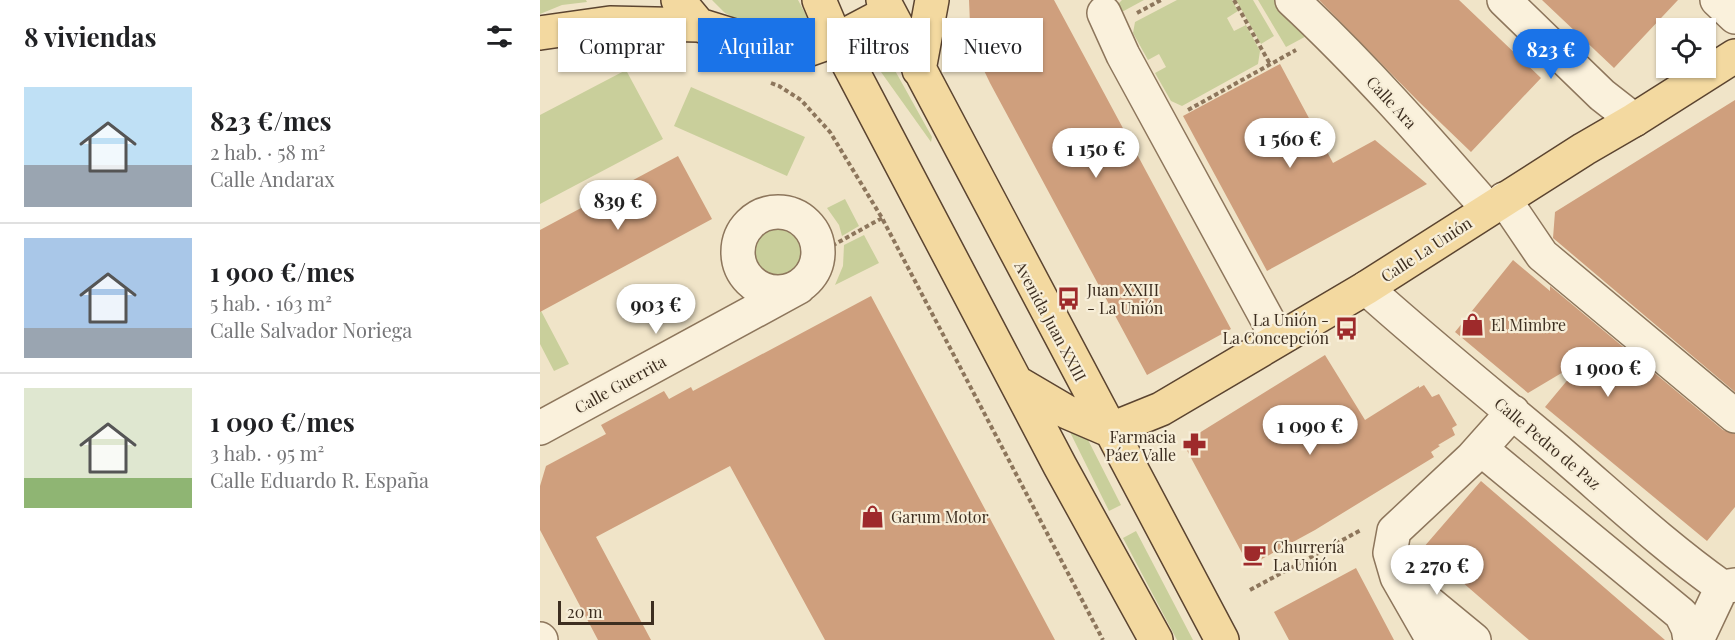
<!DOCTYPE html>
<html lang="es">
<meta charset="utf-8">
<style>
body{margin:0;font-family:"Playfair Display",serif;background:#f2f2f2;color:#202124;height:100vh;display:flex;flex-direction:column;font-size:22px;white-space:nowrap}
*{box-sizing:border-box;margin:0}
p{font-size:20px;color:#757577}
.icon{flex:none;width:33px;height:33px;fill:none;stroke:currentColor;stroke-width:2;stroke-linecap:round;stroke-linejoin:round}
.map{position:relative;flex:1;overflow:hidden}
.details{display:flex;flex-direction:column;background:#fff;width:540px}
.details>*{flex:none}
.banner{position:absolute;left:18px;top:18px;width:570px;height:54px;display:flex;gap:12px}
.fabs{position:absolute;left:1116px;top:18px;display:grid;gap:12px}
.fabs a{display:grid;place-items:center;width:60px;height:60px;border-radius:0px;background:#fff;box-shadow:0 2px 4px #0004;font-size:30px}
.scale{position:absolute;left:18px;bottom:15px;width:96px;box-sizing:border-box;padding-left:6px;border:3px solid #3d2e20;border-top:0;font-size:16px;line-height:21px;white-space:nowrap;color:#3d2e20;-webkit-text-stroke:4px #f7eed8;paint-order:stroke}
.price{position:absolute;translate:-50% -51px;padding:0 14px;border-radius:21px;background:#fff;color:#222;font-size:20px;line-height:39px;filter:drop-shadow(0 2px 3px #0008)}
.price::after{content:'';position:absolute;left:50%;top:36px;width:18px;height:14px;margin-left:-9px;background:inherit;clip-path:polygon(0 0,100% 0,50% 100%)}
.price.active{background:#1a73e8;color:#fff}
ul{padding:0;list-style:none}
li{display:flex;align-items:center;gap:18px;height:150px;padding:0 24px}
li+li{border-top:2px solid #e0e0e0}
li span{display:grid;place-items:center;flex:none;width:168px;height:120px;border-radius:0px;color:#555}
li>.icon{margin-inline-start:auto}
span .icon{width:72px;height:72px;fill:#fffc;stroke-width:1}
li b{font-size:26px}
h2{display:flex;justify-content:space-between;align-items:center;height:72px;padding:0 24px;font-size:26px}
.chip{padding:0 21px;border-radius:0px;background:#fff;box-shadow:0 2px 4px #0004;font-size:21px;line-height:54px}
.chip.active{background:#1a73e8;color:#fff}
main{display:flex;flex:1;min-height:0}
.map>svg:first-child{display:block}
.green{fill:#c9cf9b}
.building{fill:#cf9f7d}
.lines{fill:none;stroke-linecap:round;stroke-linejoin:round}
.minor-casing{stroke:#8d765c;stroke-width:36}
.major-casing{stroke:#5b4430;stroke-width:36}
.path{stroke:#8d765c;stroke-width:4;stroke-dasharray:4.5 3;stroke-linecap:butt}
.minor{stroke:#faf1dc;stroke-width:33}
.major{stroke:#f3d9a0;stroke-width:33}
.labels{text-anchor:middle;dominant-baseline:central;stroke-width:4.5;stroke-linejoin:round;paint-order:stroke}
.street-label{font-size:16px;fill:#3d2e20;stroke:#f7eed8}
.poi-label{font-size:16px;fill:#3d2e20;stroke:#f7eed8;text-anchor:start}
</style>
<main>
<section class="details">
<h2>8 viviendas<svg class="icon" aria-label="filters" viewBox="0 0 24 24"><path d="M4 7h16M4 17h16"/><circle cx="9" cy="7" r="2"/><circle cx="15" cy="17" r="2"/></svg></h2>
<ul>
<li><span style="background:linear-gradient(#bfe0f5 65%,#9aa5b1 0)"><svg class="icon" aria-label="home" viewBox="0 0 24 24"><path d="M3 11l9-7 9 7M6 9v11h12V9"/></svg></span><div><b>823 €/mes</b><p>2 hab. · 58 m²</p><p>Calle Andarax</p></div></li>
<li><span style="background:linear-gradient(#a9c7e8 75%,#9aa5b1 0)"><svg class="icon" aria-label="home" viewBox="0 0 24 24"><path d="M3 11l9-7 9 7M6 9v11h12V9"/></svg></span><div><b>1 900 €/mes</b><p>5 hab. · 163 m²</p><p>Calle Salvador Noriega</p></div></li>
<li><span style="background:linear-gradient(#dfe7d0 75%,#8fb573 0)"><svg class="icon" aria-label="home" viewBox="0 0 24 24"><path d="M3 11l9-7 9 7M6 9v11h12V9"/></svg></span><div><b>1 090 €/mes</b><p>3 hab. · 95 m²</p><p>Calle Eduardo R. España</p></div></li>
</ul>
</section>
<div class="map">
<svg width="1195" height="640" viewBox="0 0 1195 640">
<rect width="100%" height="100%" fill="#f0e4c8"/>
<path class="green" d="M0,0h46l1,2 -25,3 -22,9z
M172,0h86l15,28 -16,8 -33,-3 -39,-20z
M582,0h22l-24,13 -4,-7z
M637,0h55l6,11 -11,7 7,13 12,-6 14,26 -2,13 -76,42 -11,-5 -16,-28 11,-6 -7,-13 -11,6 -15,-27 2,-11z
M696,0h17l21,36 -13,8z
M718,0h22l34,32 -28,15z
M333,31l59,106 -1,5 -50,-70 -15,-28z
M86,70l37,69 -123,65v-89z
M151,87l114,50 -18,39 -113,-50z
M305,199l14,27 -17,10 -3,-11 -12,-17z
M211 250a27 27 0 1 1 54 0a27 27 0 1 1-54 0Z
M324,235l15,28 -44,22 8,-19 1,-21z
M0,309l29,55 -15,7 -14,-27z
M526,424l18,8 37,73 -12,6z
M596,531l57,109h-16l-54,-102z"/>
<path class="building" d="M429,0h85l177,329 -84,46 -157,-292 -13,-27 -7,-32z
M779,0h140l82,78 -70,74 -53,-51z
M1002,0h136l-64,68z
M740,64l53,99 42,-23 52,44 -160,87 -84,-155z
M1195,100v292l-182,-154 2,-26z
M138,156l34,63 -172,93v-82z
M973,260l37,31v-5l173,144 12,4v73l-28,34 -162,-134 40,-48 -57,34 -73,-61z
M331,296l184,344h-230l-95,-174 -134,71 55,103h-53l-58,-110v-44l6,-20 60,-32 -5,-9 63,-34 5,8 22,-12 2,4z
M785,355l40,65 54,-34v2l5,-3 8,12 7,-3 18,31 -5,3 3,7 -17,10 2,1 -9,6 3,5 -119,73 -66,36 -66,-123z
M941,481l51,44 133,115h-136l-106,-92z
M816,568l38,72h-105l-15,-28z"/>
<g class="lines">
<defs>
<path id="minor" d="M752,0c70,65 133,137 196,209
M964,0l98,95 32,25
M1177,0l18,17
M564,13l19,42 155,284
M964,199l38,56 193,161
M198 252a40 40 0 1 1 80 0a40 40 0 1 1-80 0Z
M826,288c62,56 127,108 191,162 55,47 107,96 165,137l13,-2
M0,428l259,-141
M941,449l200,165 7,14 2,12
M872,589l62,51
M0,639l1,1
M893,640l-36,-63 -7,-24 4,-22 78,-73 41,-46
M1157,640l25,-53"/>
<path id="major" d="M138,0l21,25 65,20 35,8 37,-13 53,-28
M279,0l17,40 224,426 96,174
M343,0l339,640
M0,33l70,-10 89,2
M379,70l13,-70
M476,382l51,30 42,18
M569,430l52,-21 205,-121 218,-139 50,-29 101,-64"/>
</defs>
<use href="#minor" class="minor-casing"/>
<use href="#major" class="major-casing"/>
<path class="path" d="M694,0l36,64
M597,13l24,-13
M231,83l8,3 22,14 29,32 52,86 221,422
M648,110l108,-60
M279,253l63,-35
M710,590l111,-60"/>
<use href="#minor" class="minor"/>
<use href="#major" class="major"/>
</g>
<defs>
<symbol id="bus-bare" viewBox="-9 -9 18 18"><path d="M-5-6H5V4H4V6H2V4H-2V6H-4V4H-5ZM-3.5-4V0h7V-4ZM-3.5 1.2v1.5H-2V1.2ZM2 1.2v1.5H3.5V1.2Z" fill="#9e2a2b" stroke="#f7eed8" stroke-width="2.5" paint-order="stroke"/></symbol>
<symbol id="shop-bare" viewBox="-9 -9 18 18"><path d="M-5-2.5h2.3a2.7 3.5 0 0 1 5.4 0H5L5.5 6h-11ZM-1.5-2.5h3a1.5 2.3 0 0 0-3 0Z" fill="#9e2a2b" stroke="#f7eed8" stroke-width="2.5" paint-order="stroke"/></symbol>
<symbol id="pharmacy-bare" viewBox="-9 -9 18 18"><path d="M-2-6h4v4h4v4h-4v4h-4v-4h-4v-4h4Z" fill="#9e2a2b" stroke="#f7eed8" stroke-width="2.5" paint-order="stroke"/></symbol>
<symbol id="cafe-bare" viewBox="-9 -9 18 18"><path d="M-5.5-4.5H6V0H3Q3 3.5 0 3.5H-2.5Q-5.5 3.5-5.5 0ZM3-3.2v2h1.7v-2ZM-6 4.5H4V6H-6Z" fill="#9e2a2b" stroke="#f7eed8" stroke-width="2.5" paint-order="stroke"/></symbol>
</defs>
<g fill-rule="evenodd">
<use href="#bus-bare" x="512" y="282" width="33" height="33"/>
<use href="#shop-bare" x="916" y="308" width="33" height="33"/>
<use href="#bus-bare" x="790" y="312" width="33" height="33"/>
<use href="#pharmacy-bare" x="638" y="428" width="33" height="33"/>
<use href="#shop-bare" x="316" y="500" width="33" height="33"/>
<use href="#cafe-bare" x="698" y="538" width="33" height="33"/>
</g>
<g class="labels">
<g class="street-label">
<text transform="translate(852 102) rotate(47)">Calle Ara</text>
<text transform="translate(886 249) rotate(-33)">Calle La Unión</text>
<text transform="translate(511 321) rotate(62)">Avenida Juan XXIII</text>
<text transform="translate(80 384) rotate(-29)">Calle Guerrita</text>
<text transform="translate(1008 443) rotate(40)">Calle Pedro de Paz</text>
</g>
<g class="poi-label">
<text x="547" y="289">Juan XXIII<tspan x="547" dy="18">- La Unión</tspan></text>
<text x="789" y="319" text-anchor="end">La Unión -<tspan x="789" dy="18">La Concepción</tspan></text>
<text x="951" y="324">El Mimbre</text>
<text x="636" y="436" text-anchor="end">Farmacia<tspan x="636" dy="18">Páez Valle</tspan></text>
<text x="351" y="516">Garum Motor</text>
<text x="733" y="546">Churrería<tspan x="733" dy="18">La Unión</tspan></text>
</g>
</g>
</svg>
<div class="fabs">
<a><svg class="icon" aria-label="locate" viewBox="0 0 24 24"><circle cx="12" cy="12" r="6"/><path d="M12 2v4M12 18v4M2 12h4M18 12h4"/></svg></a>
</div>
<div class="scale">20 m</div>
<b class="price active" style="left:1011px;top:80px">823 €</b>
<b class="price" style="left:750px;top:169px">1 560 €</b>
<b class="price" style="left:556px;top:179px">1 150 €</b>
<b class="price" style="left:78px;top:231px">839 €</b>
<b class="price" style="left:116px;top:335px">903 €</b>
<b class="price" style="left:1068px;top:398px">1 900 €</b>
<b class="price" style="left:770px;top:456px">1 090 €</b>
<b class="price" style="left:897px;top:596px">2 270 €</b>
<div class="banner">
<a class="chip">Comprar</a>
<a class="chip active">Alquilar</a>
<a class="chip">Filtros</a>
<a class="chip">Nuevo</a>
</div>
</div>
</main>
